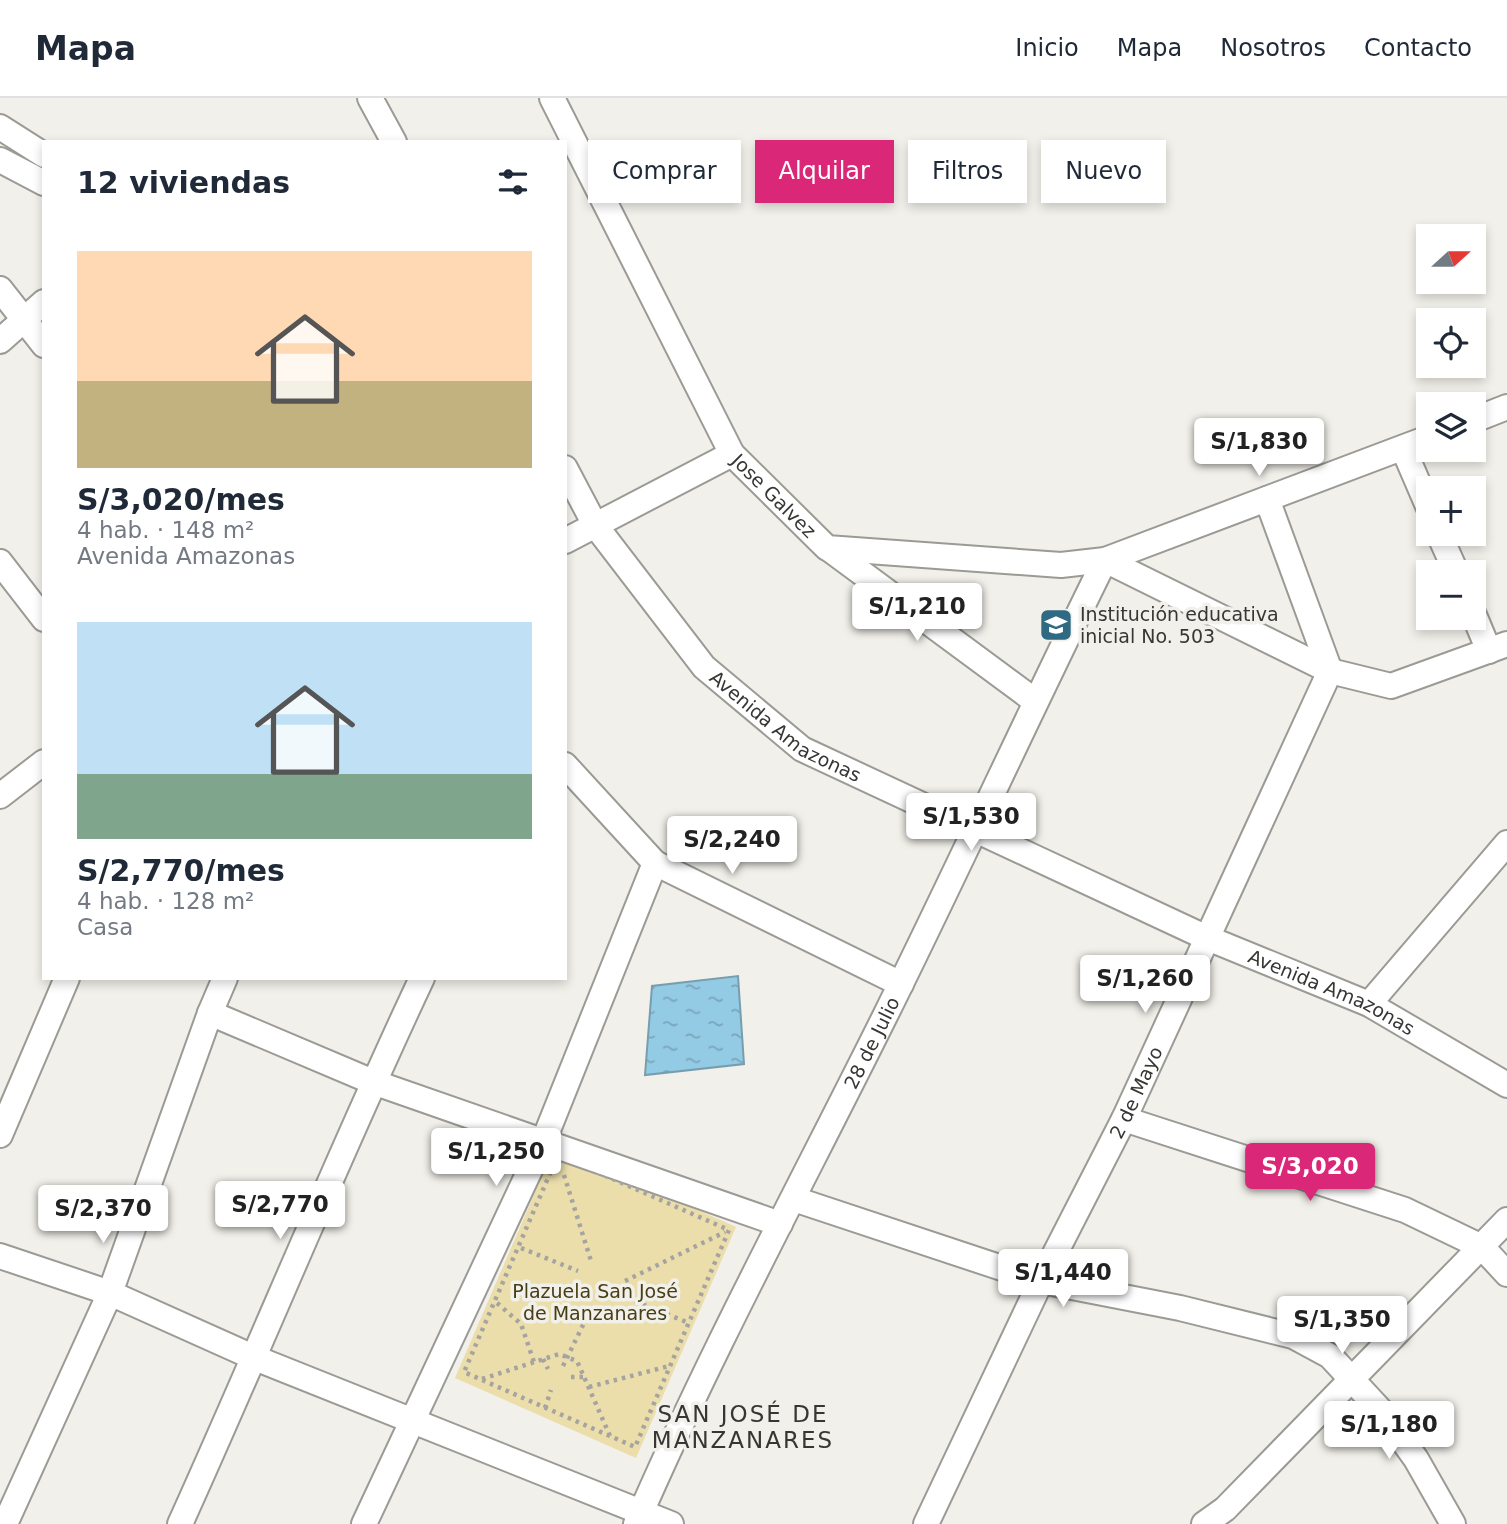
<!DOCTYPE html>
<html lang="es">
<meta charset="utf-8">
<style>
body{margin:0;font-family:"DejaVu Sans",sans-serif;background:#f6f6f7;color:#1f2937;height:100vh;display:flex;flex-direction:column;font-size:26px;white-space:nowrap}
*{box-sizing:border-box;margin:0}
p{font-size:23px;color:#747a83}
.icon{flex:none;width:38px;height:38px;fill:none;stroke:currentColor;stroke-width:2;stroke-linecap:round;stroke-linejoin:round}
.map{position:relative;flex:1;overflow:hidden}
.panel{position:absolute;left:42px;top:42px;width:525px;height:840px;display:flex;flex-direction:column;background:#fff;border-radius:0px;box-shadow:0 4px 10px #0003}
.panel>*{flex:none}
.banner{position:absolute;left:588px;top:42px;width:665px;height:63px;display:flex;gap:14px}
.needle{width:46px;rotate:69deg}
.buttons{position:absolute;left:1416px;top:126px;display:grid;gap:14px}
.buttons a{display:grid;place-items:center;width:70px;height:70px;border-radius:0px;background:#fff;box-shadow:0 4px 10px #0003;font-size:35px}
.price{position:absolute;translate:-50% -60px;padding:0 16px;border-radius:7px;background:#fff;color:#222;font-size:23px;line-height:46px;filter:drop-shadow(0 2px 4px #0008)}
.price::after{content:'';position:absolute;left:50%;top:42px;width:21px;height:16px;margin-left:-10px;background:inherit;clip-path:polygon(0 0,100% 0,50% 100%)}
.price.selected{background:#db2777;color:#fff}
ul{padding:0;list-style:none}
li{display:grid;align-content:center;gap:14px;height:371px;padding:0 35px}
li span{display:grid;place-items:center;height:217px;border-radius:0px;color:#555}
li>.icon{margin-inline-start:auto}
span .icon{width:126px;height:126px;fill:#fffc;stroke-width:1}
li b{font-size:30px}
h2{display:flex;justify-content:space-between;align-items:center;height:84px;padding:0 35px;font-size:30px}
.tag{padding:0 24px;border-radius:0px;background:#fff;box-shadow:0 4px 10px #0003;font-size:24px;line-height:63px}
.tag.selected{background:#db2777;color:#fff}
header{display:flex;align-items:center;gap:42px;box-sizing:border-box;height:98px;padding:0 35px;background:#fff;border-bottom:2px solid #e0e1e3}
header strong{font-size:33px}
nav{display:flex;gap:38px;margin-inline-start:auto;font-size:24px}
.map>svg:first-child{display:block}
.park{fill:#ebdeab}
.water{fill:url(#water-ripples);stroke:#779eaf;stroke-width:2}
.lines{fill:none;stroke-linecap:round;stroke-linejoin:round}
.street-casing{stroke:#9b9a94;stroke-width:28}
.path{stroke:#a5a4a0;stroke-width:4.5;stroke-dasharray:3.5 5;stroke-linecap:butt}
.street{stroke:#fff;stroke-width:24}
.labels{text-anchor:middle;dominant-baseline:central;stroke-width:7;stroke-linejoin:round;paint-order:stroke}
.street-label{font-size:19px;fill:#363634;stroke:#f1f0ea}
.poi-label{font-size:19px;fill:#363634;stroke:#f1f0ea;text-anchor:start}
.park-label{font-size:19px;fill:#483e16;stroke:#f1f0ea}
.quarter-label{font-size:23px;letter-spacing:2px;fill:#363634;stroke:#f1f0ea}
</style>
<header>
<strong>Mapa</strong>
<nav><a>Inicio</a><a>Mapa</a><a>Nosotros</a><a>Contacto</a></nav>
</header>
<div class="map">
<svg width="1507" height="1426" viewBox="0 0 1507 1426">
<defs>
<pattern id="water-ripples" width="26" height="14" patternUnits="userSpaceOnUse" patternTransform="scale(1.75)"><rect width="26" height="14" fill="#93cae4"/><path d="M2 4q2-2 4 0t4 0M15 11q2-2 4 0t4 0" fill="none" stroke="#79a5ba"/></pattern>
</defs>
<rect width="100%" height="100%" fill="#f1f0ea"/>
<path class="park" d="M555,1048l181,81 -100,231 -181,-80z"/>
<path class="water" d="M738,878l6,88 -99,11 7,-89z"/>
<g class="lines">
<defs>
<g id="street">
<path d="M370,0l24,44"/>
<path id="s1" d="M552,0l180,356 95,94 234,17 44,-5 225,111 61,15 116,-42"/>
<path d="M0,29l44,28"/>
<path d="M0,62l44,23"/>
<path d="M0,191l44,56"/>
<path d="M0,243l44,-39"/>
<path d="M1474,322l33,-13"/>
<path d="M1403,350l25,58"/>
<path id="s2" d="M565,370l30,57 109,142 98,82 403,188 164,67 138,81"/>
<path d="M1439,436l17,38"/>
<path d="M565,443l167,-87"/>
<path d="M828,450l207,153"/>
<path d="M0,464l44,57"/>
<path d="M1474,517l15,36"/>
<path d="M565,667l90,98 246,121"/>
<path d="M0,698l44,-34"/>
<path d="M1369,906l138,-161"/>
<path d="M210,915l163,69 407,142"/>
<path d="M1124,1021l281,91 77,37 25,27"/>
<path d="M0,1037l67,-157"/>
<path d="M794,1101l247,82 139,27 113,28 37,20 52,56 34,47 37,65"/>
<path d="M0,1158l110,37 145,65 416,166"/>
<path d="M5,1426l105,-231 100,-280 15,-35"/>
<path d="M180,1426c82,-181 157,-366 242,-546"/>
<path d="M364,1426l180,-384 111,-277"/>
<path id="s3" d="M636,1426c75,-173 165,-339 249,-508 75,-151 145,-305 220,-456l323,-122"/>
<path id="s4" d="M926,1426l115,-243 83,-162 206,-448 -63,-172"/>
<path d="M1204,1426l21,-15 282,-289"/>
</g>
</defs>
<use href="#street" class="street-casing"/>
<path class="path" d="M558,1057l171,75 -94,217 -171,-75z
M564,1077l28,89
M521,1150l57,23
M625,1183l100,-49
M627,1200l62,25
M497,1205l24,21 13,38
M543,1261l5,10
M563,1268l22,-45
M571,1279h13
M482,1281l77,-25 18,7 33,75
M589,1289l80,-21
M545,1310l6,-18"/>
<use href="#street" class="street"/>
</g>
<defs>
<symbol id="school-square" viewBox="-11 -11 22 22"><rect x="-9" y="-9" width="18" height="18" rx="4" fill="#2f6a82" stroke="#f1f0ea"/><path d="M0-5L7-2L0 1L-7-2ZM-4 1L0 2.5L4 1V4Q0 6-4 4Z" fill="#fff"/></symbol>
</defs>
<g fill-rule="evenodd">
<use href="#school-square" x="1037" y="508" width="38" height="38"/>
</g>
<g class="labels">
<g class="street-label">
<text stroke="none"><textPath href="#s1" startOffset="458">Jose Galvez</textPath></text>
<text stroke="none"><textPath href="#s2" startOffset="345">Avenida Amazonas</textPath></text>
<text stroke="none"><textPath href="#s2" startOffset="954">Avenida Amazonas</textPath></text>
<text stroke="none"><textPath href="#s3" startOffset="536">28 de Julio</textPath></text>
<text stroke="none"><textPath href="#s4" startOffset="480">2 de Mayo</textPath></text>
</g>
<g class="poi-label">
<text x="1080" y="516">Institución educativa<tspan x="1080" dy="22">inicial No. 503</tspan></text>
</g>
<g class="park-label">
<text x="595" y="1193">Plazuela San José<tspan x="595" dy="22">de Manzanares</tspan></text>
</g>
<g class="quarter-label">
<text x="743" y="1316">SAN JOSÉ DE<tspan x="743" dy="26">MANZANARES</tspan></text>
</g>
</g>
</svg>
<div class="buttons">
<a><svg class="needle" viewBox="-14 -14 28 28"><path d="M0-13l5 13h-10z" fill="#e53935"/><path d="M0 13l5-13h-10z" fill="#747a83"/></svg></a>
<a><svg class="icon" aria-label="locate" viewBox="0 0 24 24"><circle cx="12" cy="12" r="6"/><path d="M12 2v4M12 18v4M2 12h4M18 12h4"/></svg></a>
<a><svg class="icon" aria-label="layers" viewBox="0 0 24 24"><path d="M12 4l9 5-9 5-9-5zM3 14l9 5 9-5"/></svg></a>
<a>+</a>
<a>−</a>
</div>
<b class="price" style="left:1259px;top:380px">S/1,830</b>
<b class="price" style="left:917px;top:545px">S/1,210</b>
<b class="price" style="left:971px;top:755px">S/1,530</b>
<b class="price" style="left:732px;top:778px">S/2,240</b>
<b class="price" style="left:1145px;top:917px">S/1,260</b>
<b class="price" style="left:496px;top:1090px">S/1,250</b>
<b class="price selected" style="left:1310px;top:1105px">S/3,020</b>
<b class="price" style="left:280px;top:1143px">S/2,770</b>
<b class="price" style="left:103px;top:1147px">S/2,370</b>
<b class="price" style="left:1063px;top:1211px">S/1,440</b>
<b class="price" style="left:1342px;top:1258px">S/1,350</b>
<b class="price" style="left:1389px;top:1363px">S/1,180</b>
<div class="banner">
<a class="tag">Comprar</a>
<a class="tag selected">Alquilar</a>
<a class="tag">Filtros</a>
<a class="tag">Nuevo</a>
</div>
<section class="panel">
<h2>12 viviendas<svg class="icon" aria-label="filters" viewBox="0 0 24 24"><path d="M4 7h16M4 17h16"/><circle cx="9" cy="7" r="2"/><circle cx="15" cy="17" r="2"/></svg></h2>
<ul>
<li><span style="background:linear-gradient(#ffd9b3 60%,#c2b280 0)"><svg class="icon" aria-label="home" viewBox="0 0 24 24"><path d="M3 11l9-7 9 7M6 9v11h12V9"/></svg></span><div><b>S/3,020/mes</b><p>4 hab. · 148 m²</p><p>Avenida Amazonas</p></div></li>
<li><span style="background:linear-gradient(#bfe0f5 70%,#7fa58c 0)"><svg class="icon" aria-label="home" viewBox="0 0 24 24"><path d="M3 11l9-7 9 7M6 9v11h12V9"/></svg></span><div><b>S/2,770/mes</b><p>4 hab. · 128 m²</p><p>Casa</p></div></li>
</ul>
</section>
</div>
